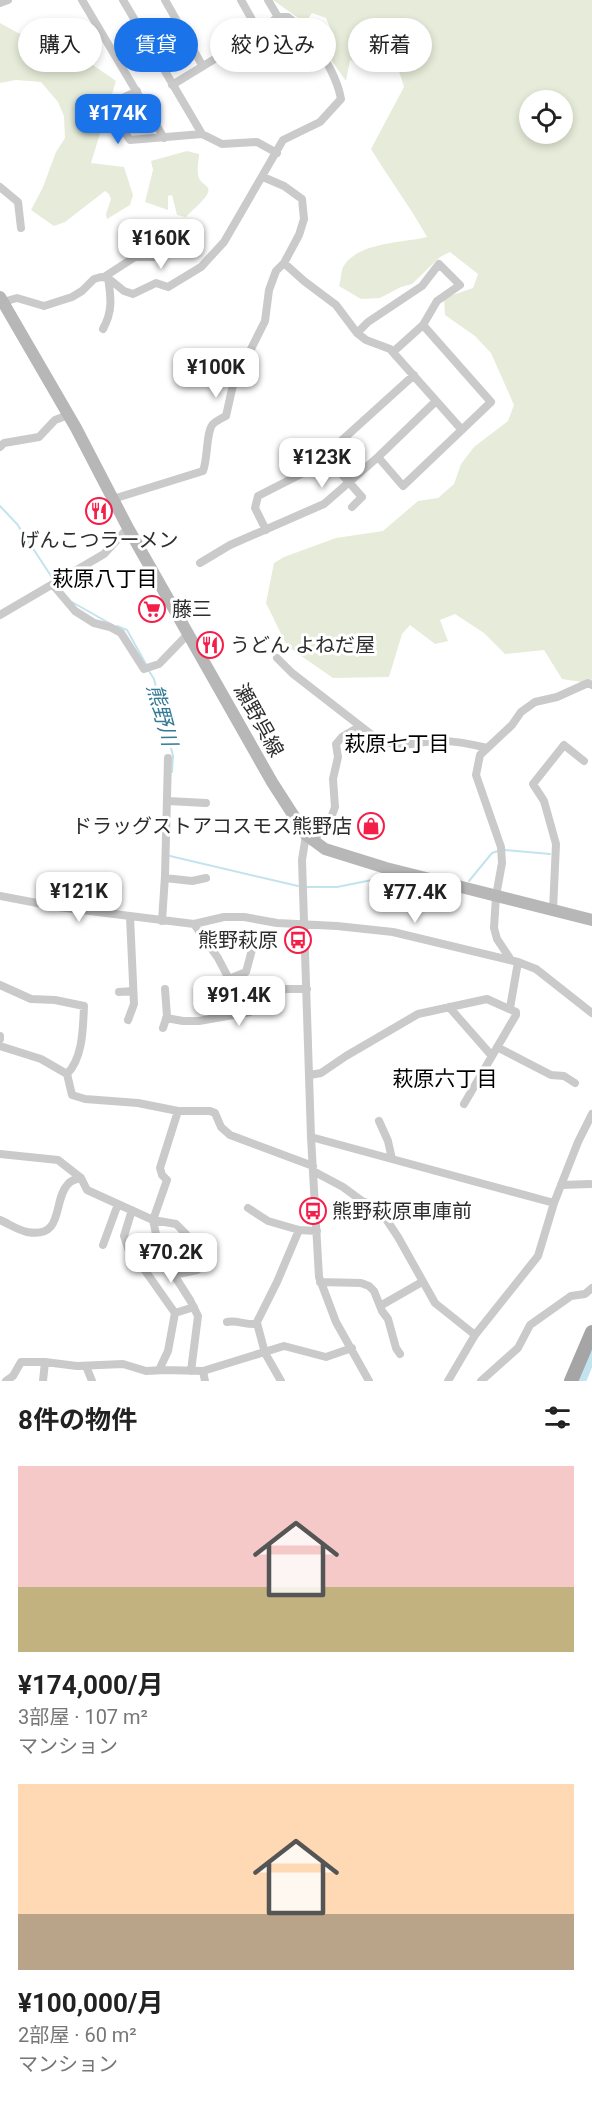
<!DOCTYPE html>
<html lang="ja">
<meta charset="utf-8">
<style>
body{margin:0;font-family:Roboto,"Noto Sans JP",sans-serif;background:#f6f6f6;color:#222;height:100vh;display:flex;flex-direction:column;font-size:22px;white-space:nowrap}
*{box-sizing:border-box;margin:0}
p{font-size:20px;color:#767676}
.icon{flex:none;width:33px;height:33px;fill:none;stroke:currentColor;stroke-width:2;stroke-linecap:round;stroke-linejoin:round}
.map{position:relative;height:1381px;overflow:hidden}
.drawer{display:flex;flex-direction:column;background:#fff;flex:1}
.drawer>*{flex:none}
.hud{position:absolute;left:18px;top:18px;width:556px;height:54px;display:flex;gap:12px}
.controls{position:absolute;left:519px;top:90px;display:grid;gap:12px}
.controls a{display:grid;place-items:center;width:54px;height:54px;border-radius:50%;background:#fff;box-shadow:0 3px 9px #0003;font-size:30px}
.price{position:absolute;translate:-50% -51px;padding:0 14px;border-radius:12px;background:#fff;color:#222;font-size:20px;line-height:39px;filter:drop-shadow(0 2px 3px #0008)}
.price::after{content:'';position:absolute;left:50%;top:36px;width:18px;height:14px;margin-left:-9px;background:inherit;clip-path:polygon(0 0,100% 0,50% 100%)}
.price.on{background:#1a73e8;color:#fff}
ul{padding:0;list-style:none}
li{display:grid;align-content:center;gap:12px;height:318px;padding:0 18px}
li span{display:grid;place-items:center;height:186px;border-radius:0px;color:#555}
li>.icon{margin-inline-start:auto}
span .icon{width:108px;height:108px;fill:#fffc;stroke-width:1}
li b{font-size:26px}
h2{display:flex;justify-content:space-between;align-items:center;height:72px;padding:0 18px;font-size:26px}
.tag{padding:0 21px;border-radius:27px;background:#fff;box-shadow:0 3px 9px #0003;font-size:21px;line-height:54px}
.tag.on{background:#1a73e8;color:#fff}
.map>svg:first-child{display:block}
.green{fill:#e6ecd9;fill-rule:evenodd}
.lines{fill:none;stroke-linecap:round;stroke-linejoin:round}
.stream{stroke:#c3e3ee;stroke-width:2}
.river{stroke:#c3e3ee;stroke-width:12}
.street{stroke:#cacaca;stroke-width:8}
.secondary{stroke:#b7b7b7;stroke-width:12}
.primary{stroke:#a5a5a5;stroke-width:14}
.labels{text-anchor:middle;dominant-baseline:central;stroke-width:6;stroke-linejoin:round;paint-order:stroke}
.poi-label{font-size:20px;fill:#2d2d2d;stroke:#fff;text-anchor:start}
.street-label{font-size:20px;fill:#2d2d2d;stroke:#fff}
.neighbourhood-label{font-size:21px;fill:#000;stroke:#fff}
.water-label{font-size:21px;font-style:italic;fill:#347c96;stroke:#fff}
</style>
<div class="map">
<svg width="592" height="1381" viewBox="0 0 592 1381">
<rect width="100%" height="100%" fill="#fff"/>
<path class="green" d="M273,0h319v679l-4,4 -26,-4 -18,-29 -39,4 -21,-21 -29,-19 -15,6 8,21 -13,3 -25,-19 -8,9 -13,43 -56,1 -46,-32 -21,-43 8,-40 10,-6 52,-19 47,-7 35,-30 20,-3 16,-14 7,-20 13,-17 34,-26 6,-16 -23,-52 -16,-17 -30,-21 -1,-17 29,-10 5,-14 -28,-22 -10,5 -28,27 -11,3 -21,11 -19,1 -22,-13c2,-6 2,-14 4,-19 14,-25 60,-24 84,-30 -17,-31 -38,-58 -56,-88l33,-62 -6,-19 -18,-4 -18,2 -12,-6 -4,21 -20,-28 7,-18 -7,-17 -14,-5 -7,10zM530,100h32v34h-32z
M0,23l18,10 15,4 16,15 31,4 36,25 -25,82 33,4 9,28 -3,10 -23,14 -1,-5 5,-15 -2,-5 -4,-3 -40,31 -11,4 -23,-16 12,-23 13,-35 9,-14 -1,-22 -6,-14 -17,-20 -25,-2 -16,3z
M187,151l12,3c0,7 -3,17 0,24 2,5 7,6 9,10 4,7 -17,23 -22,29l-9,-2 -5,-20 -4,1v14l-23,-8 8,-32 -2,-9z"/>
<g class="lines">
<path class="stream" d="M0,506l17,18 36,55
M72,602l37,21
M117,626l10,4 20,36
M149,671l5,8 19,77 -1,16
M505,850l45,4
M170,856l128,30
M469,881l23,-28 6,-2
M306,887h31l40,-8 28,13h14"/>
<path class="river" d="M580,1381l8,-20 4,-4"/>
<path class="street" d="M82,0l82,138
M123,0l79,134 20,10 35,-2 20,11
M165,0l37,65
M241,0l18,32
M268,0l10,17
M0,3l8,-3
M137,91l-25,12 -1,10 19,27 72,-6
M0,187l18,15 3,26
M284,263l20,18 32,24 21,28 9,7 24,9 72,81
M104,277l31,-20h27l7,-5 3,-4 4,-21
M3,302l14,-4 27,8 28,-9 10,-6 12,-12 7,-2 7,1 16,13 9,3 23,-11 12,4 33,-20 23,-25 59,-102 37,-18 21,-23c-3,-17 -15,-42 -27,-54l-12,-2 -8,-5 -1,-17 -5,-4h-10l-19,15 -87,53
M103,329c10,-18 8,-32 5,-51
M357,333l11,-11 54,-36 17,-22 21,21 -23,16 -14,24 -30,27
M0,447l4,-4 35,-6 16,-17 13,-5
M326,456l36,41 -10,10
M378,457l25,29 88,-84 -68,-77
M113,499l90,-28c5,-12 3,-40 10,-47 3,-3 9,-6 13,-8l9,-40 13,-21 17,-34 4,-31 7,-19 8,-8 15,-28 5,-16 -2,-20 -18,-13 -21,-9
M266,530l-11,-22 3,-12 51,-26 105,-95
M200,563l30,-18 94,-41 54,-47 58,-56
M53,585l22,26 19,12 16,4 11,6 23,36 15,-5 30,-31
M0,615l104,-61 24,-26
M277,658l15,15 85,66c26,10 33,4 59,2 18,-1 35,3 51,7
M168,801l38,2
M306,835l-4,25 9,277 8,140 17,45 33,59
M313,841l18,-23 4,-11 -2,-28 5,-22 -2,-13 6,-7 17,-10
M165,878l27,3 14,-3
M0,896l58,11 136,17 30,-7h20l33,6 60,3 56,6 125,30 18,7 56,44
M553,910l3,-66 -12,-43 -11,-17 31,-39 20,16
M162,921l3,-45 3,-118
M194,924l24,34 11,21 12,35
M511,960l-14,-21 -3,-11 2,-32 6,-33 -1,-16 -25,-72 4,-20 32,-30 9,-13 14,-10 22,-5 31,-14 4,2
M229,979l17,-7 7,-26
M0,985l31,14 24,1 29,6c-1,22 -1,52 -17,68
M119,992l14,-1
M449,1007l43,49
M510,1008l8,-46
M166,1018l17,3h16l51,-9 35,-23h22
M128,1020l6,-16 -4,-87
M163,1028l4,-12 -2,-27
M0,1036v3
M0,1046l41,13 26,15 5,21 13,4 53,4 40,8h32l5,2 6,14 9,8 83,31
M497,1047l54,28 13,1 11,7
M310,1075l11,-2 25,-17 72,-42 69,-15 29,13v3l-52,89
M178,1111l-18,57 2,7 5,5 -14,40 7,33 30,47 8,16 -7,55
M379,1121l9,20 4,18
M311,1137l243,66
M0,1154l58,6 23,18 6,12 66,30 23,4 10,10 11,36 -23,5
M313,1171l30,16 19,14 16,6 20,30 37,66 40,32
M561,1185l29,-1
M248,1208l20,13 31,9 18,1
M132,1210l-8,26 9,27
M0,1220c9,4 18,10 27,12 38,7 25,-31 41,-48 3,-4 8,-5 13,-6
M103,1245l15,-41
M160,1253l-19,3 -2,6 36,51
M320,1282l41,1 8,3 5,5 8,20 6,8 8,29 4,6
M380,1306l42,-24
M227,1322c10,-2 19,3 29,2l21,-42 22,-52
M257,1323l8,30 16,28
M86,1366l6,15
M159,1370l9,-19 7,-38 19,-6
M203,1371l2,10
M6,1381l7,-5 8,-14h24l32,4 46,-2 23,7 19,-1 38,1 81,-25 42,11 26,-9
M43,1381l2,-19
M448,1381l27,-46 63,-79 16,-53 24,-61 14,-28
M481,1381l37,-33 12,-23 41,-29 14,-2 7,-6"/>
<path class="secondary" d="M0,297l76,131 52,100 144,254 34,53 19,14 61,19 206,52"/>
<path class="primary" d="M571,1381l21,-49"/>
</g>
<defs>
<symbol id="restaurant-ring" viewBox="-11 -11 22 22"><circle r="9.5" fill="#fff" stroke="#f51e48" stroke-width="1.5"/><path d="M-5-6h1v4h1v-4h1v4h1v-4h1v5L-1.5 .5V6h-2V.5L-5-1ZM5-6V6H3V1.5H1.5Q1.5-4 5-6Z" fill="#f51e48"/></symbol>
<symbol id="supermarket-ring" viewBox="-11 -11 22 22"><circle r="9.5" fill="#fff" stroke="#f51e48" stroke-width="1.5"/><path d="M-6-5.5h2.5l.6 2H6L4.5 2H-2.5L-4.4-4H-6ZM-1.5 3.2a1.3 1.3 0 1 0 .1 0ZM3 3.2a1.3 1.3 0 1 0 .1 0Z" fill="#f51e48"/></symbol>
<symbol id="shop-ring" viewBox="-11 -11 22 22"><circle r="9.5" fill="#fff" stroke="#f51e48" stroke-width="1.5"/><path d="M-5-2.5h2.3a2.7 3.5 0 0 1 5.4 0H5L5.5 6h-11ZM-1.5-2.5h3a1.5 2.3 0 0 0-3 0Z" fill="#f51e48"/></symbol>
<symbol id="bus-ring" viewBox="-11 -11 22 22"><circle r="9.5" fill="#fff" stroke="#f51e48" stroke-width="1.5"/><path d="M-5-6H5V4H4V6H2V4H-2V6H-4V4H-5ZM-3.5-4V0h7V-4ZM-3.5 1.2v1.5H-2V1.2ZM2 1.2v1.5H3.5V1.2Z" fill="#f51e48"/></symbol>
</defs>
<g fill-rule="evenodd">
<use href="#restaurant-ring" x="84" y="496" width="30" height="30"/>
<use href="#supermarket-ring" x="137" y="594" width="30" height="30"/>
<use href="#restaurant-ring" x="195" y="630" width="30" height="30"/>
<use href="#shop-ring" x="356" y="811" width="30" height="30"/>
<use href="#bus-ring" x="283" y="925" width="30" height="30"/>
<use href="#bus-ring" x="298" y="1196" width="30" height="30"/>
</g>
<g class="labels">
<g class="poi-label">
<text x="99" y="540" text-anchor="middle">げんこつラーメン</text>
<text x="172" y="609">藤三</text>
<text x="230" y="645">うどん よねだ屋</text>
<text x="352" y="826" text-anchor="end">ドラッグストアコスモス熊野店</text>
<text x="278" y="940" text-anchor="end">熊野萩原</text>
<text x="332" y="1211">熊野萩原車庫前</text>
</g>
<g class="street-label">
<text transform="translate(259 720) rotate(61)">瀬野呉線</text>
</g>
<g class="neighbourhood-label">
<text x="105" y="579">萩原八丁目</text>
<text x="397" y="744">萩原七丁目</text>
<text x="445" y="1079">萩原六丁目</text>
</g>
<g class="water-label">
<text transform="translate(162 715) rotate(75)">熊野川</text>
</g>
</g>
</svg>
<div class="controls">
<a><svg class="icon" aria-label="locate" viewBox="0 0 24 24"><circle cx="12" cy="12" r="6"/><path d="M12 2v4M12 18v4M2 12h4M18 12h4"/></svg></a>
</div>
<b class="price on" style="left:118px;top:145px">¥174K</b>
<b class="price" style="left:161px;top:270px">¥160K</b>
<b class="price" style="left:216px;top:399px">¥100K</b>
<b class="price" style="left:322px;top:489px">¥123K</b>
<b class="price" style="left:79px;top:923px">¥121K</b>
<b class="price" style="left:415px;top:924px">¥77.4K</b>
<b class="price" style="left:239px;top:1027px">¥91.4K</b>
<b class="price" style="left:171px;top:1284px">¥70.2K</b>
<div class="hud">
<a class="tag">購入</a>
<a class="tag on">賃貸</a>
<a class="tag">絞り込み</a>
<a class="tag">新着</a>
</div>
</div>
<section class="drawer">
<h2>8件の物件<svg class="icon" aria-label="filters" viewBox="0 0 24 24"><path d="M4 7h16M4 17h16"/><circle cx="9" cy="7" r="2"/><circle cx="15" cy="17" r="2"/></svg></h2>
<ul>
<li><span style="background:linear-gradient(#f6c9c9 65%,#c2b280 0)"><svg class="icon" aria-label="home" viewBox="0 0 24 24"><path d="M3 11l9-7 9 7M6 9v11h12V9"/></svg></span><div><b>¥174,000/月</b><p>3部屋 · 107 m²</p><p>マンション</p></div></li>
<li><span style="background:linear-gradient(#ffd9b3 70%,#b9a48a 0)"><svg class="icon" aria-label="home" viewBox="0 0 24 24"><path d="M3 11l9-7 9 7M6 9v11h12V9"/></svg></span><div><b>¥100,000/月</b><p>2部屋 · 60 m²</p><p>マンション</p></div></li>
</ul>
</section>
